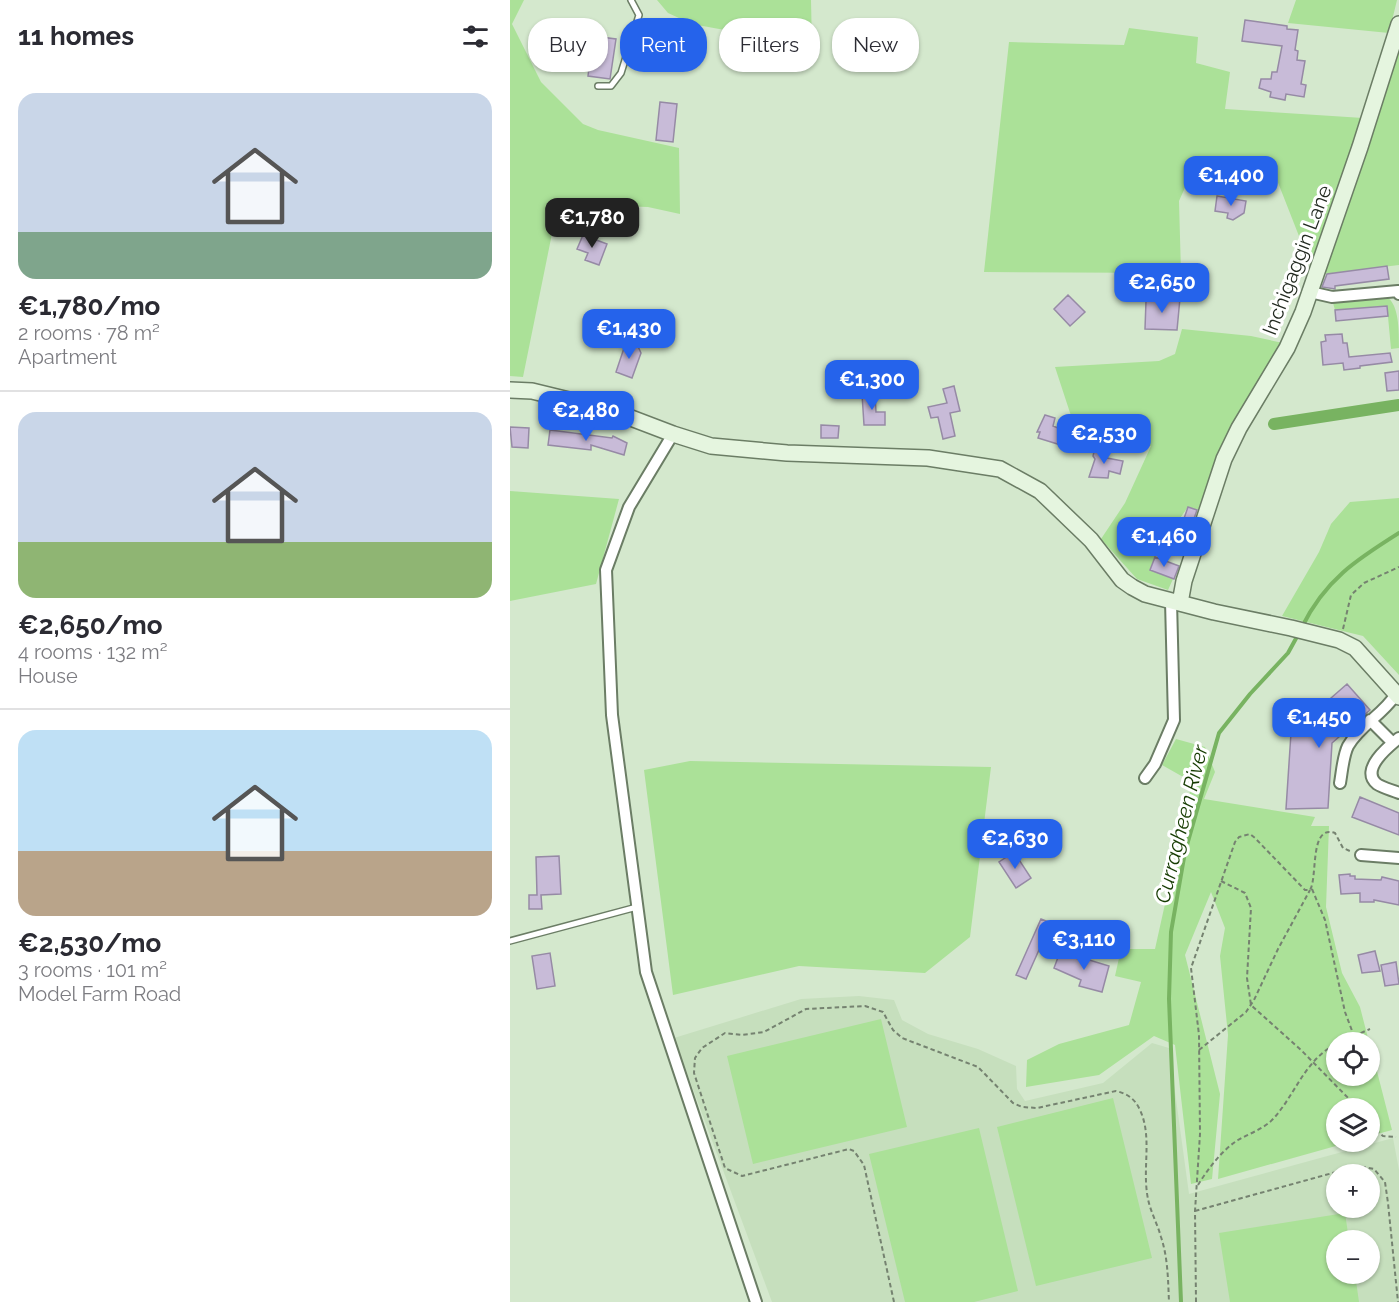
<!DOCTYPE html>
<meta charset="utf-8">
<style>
body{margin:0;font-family:Raleway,sans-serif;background:#f2f2f3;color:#2b2b33;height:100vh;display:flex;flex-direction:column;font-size:22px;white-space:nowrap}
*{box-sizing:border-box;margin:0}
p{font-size:20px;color:#7c7c81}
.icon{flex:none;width:33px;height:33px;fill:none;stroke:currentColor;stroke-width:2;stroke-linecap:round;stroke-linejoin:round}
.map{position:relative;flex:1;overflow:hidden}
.drawer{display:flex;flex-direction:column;background:#fff;width:510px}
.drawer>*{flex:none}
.guide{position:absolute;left:18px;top:18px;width:570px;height:54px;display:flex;gap:12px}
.tools{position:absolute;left:816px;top:1032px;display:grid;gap:12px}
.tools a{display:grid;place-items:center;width:54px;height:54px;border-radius:50%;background:#fff;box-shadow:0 2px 4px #0004;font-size:30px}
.price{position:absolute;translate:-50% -51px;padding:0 14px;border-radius:12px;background:#2563eb;color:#fff;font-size:20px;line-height:39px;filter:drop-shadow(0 2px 3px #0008)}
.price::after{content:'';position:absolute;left:50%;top:36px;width:18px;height:14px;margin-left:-9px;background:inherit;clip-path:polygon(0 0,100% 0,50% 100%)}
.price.active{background:#222;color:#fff}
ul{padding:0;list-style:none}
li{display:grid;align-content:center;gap:12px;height:318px;padding:0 18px}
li+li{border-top:2px solid #e1e1e2}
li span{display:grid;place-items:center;height:186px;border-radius:18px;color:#555}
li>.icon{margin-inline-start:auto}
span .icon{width:108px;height:108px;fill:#fffc;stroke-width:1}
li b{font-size:26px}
h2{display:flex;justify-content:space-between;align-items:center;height:72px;padding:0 18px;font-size:26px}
.pill{padding:0 21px;border-radius:24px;background:#fff;box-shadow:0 2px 4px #0004;font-size:21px;line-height:54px}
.pill.active{background:#2563eb;color:#fff}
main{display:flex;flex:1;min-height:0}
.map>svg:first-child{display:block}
.built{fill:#c6dfbd;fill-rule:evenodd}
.green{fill:#abe198}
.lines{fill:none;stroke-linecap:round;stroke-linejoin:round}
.stream{stroke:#78b361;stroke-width:4}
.canal{stroke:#78b361;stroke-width:12}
.building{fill:#c8bbd8;stroke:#968aa5;stroke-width:1.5}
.lane-casing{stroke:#6b7d65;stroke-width:8}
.street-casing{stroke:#6b7d65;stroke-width:14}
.secondary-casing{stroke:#6b7d65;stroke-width:18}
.path{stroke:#758270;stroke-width:2;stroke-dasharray:4.5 3;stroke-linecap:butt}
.lane{stroke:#fff;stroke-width:5}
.street{stroke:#fff;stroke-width:10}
.secondary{stroke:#e5f5df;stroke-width:15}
.labels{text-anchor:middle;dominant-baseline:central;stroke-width:6;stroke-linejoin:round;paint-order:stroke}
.street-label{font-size:20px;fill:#222a20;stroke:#fff}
.water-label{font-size:21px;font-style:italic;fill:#163c02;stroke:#fff}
</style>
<main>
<section class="drawer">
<h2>11 homes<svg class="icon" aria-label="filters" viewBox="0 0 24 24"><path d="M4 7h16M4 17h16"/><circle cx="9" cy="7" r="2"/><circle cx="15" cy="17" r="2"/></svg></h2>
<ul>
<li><span style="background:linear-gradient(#c9d6e8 75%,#7fa58c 0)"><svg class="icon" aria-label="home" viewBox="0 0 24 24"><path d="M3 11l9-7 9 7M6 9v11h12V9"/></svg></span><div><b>€1,780/mo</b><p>2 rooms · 78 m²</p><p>Apartment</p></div></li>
<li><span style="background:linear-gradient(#c9d6e8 70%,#8fb573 0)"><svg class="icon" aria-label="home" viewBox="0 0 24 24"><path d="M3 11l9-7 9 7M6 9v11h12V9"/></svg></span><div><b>€2,650/mo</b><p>4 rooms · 132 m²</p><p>House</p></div></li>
<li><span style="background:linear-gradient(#bfe0f5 65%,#b9a48a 0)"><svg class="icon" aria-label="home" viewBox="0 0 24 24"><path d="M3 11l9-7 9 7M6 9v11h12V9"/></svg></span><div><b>€2,530/mo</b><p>3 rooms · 101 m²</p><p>Model Farm Road</p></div></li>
</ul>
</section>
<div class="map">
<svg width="889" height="1302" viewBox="0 0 889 1302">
<rect width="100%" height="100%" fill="#d4e8cd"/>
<path class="built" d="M349,996l35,4 8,20 26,14 50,15 38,17 1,23 8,12 78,-18 49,-40 17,5 20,146 204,-56 6,32v132h-627l-98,-264 127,-39zM826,1174h34v34h-34zM826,1240h34v34h-34z"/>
<path class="green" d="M0,0h14l-12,24 29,58 42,42 15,6 81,18 1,66 -32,-7 -90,-3 -35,173 -13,-1z
M147,0h154l1,46 -120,-22 -24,-11z
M786,0h101l-8,33 -101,-10z
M619,28l69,9 -2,26 34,9 -5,37 138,9 -44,137 -9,1 -2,3 -31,-79 -86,-6 -12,27 2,72 -197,-1 25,-230 115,3z
M889,41v224l-75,9z
M877,297c12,8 12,33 12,51l-8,1 -4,-43 -52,4 -2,-7z
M672,329l69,7 32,7 -63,108 -22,59 -10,-3 -10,14 -10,5 -18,44 23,9 -5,11 -31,-11 -36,-40 24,-36 26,-57 -75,-15 -21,-64 104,-6 16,-7z
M0,491l109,8 -23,85 -86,17z
M889,498v177l-36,-39 -81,-20 37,-64 12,-28 19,-22z
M666,739l29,8 10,25 -11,27 111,18 -4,9h18l-3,81 16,66 18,34 9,35h-33v34h34v-32l22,86 -22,6v-28h-34v34h14l-132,37 10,-144 -8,-79 5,-28 -14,-36 -26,63 35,139 -8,85 -21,5 -16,-139 -21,-9 -55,39 -73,12 1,-27 32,-16 70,-19 12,-43 -26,-6 6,-27h34l37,-167 -30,-17z
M180,761l301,6 -21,170 -45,36 -126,-7 -126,29 -29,-225z
M371,1019l26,108 -154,37 -26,-108z
M603,1098l39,160 -116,28 -39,-159z
M469,1128l39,163 -44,11h-69l-36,-148z
M835,1213l4,27h-13v34h19l4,28h-129l-11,-69z"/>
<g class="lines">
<path class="stream" d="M792,627c23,-47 54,-67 97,-94
M671,1302l-12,-303 2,-67 14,-80 34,-119 31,-39 38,-41 11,-20"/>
<path class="canal" d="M764,424l125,-19"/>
</g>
<path class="building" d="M735,20l42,6v3l11,1 -3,20 3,1 -1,9 8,1 -4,23 5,1 -2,12 -18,-3 -1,6 -15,-3 1,-5 -12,-4 2,-9h10l1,-7h5l5,-26 -40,-5z
M83,36l23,3 -6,40 -22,-3z
M150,102l17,2 -4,38 -17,-2z
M707,196l29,5 -2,12 -11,7 -6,-2 1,-5 -13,-2z
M73,235l24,9 -8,21 -14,-5 3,-7 -11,-4z
M877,266l2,13 -54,7v3l-13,-2 5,-13z
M558,295l17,17 -15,14 -16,-17z
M656,298h14l-3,32 -32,-1 1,-28h20z
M877,306l1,10 -52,5 -1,-11z
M832,334l1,9h4l2,14 41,-4 2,9 -32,4v2l-16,2 -1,-7 -20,2 -2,-23 5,-1 -1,-6z
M126,342l5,11 -9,25 -16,-6 8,-24z
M889,371v19l-12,1 -2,-18z
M444,386l6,25 -10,2 5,23 -12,3 -5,-22 -7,1 -3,-11 19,-4 -4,-14z
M352,394h13l1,18h9v13h-21z
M535,415l10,3 -2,8 15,6 -4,14 -26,-8 2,-6h-3z
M311,425l18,1 -1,12h-17z
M0,427l19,1 -1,20 -16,-1z
M40,430l62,8 1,-2 14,7 -3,12 -33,-10v5l-43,-5z
M585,447l8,1 4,10 16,3 -3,13 -11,-3 -1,7 -19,-1 6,-18 -2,-3z
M678,507l9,3 -7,20 -9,-3z
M642,523l13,4 -5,17 -13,-3z
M645,557l24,9 -5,13 -24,-9z
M837,684l23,26 -38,33 -4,65 -42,1 5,-76z
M850,797l39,16v22l-47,-18z
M504,852l17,26 -15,10 -17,-26z
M49,856l2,38 -20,1 1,14h-13v-14h8l-1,-38z
M840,874v2h5v3l26,1 1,-3 17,4v24l-25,-5v2h-14v-9l-19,1 -2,-19z
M531,919l10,4 -25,56 -10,-4z
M865,951l5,20 -18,2 -4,-18z
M550,952l26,10v-3l23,7 -7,26 -23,-6 2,-6 -27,-12z
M40,953l5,33 -18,3 -5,-33z
M886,962l3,22 -14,2 -4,-21z"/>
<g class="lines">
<defs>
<path id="lane" d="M88,86h13l10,-13 18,-58 -8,-15
M0,941l127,-34"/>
<path id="street" d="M800,292l22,5 66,-6 1,3
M163,434l-44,73 -23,63 6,145 34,257 110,330
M860,720l23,23
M889,738c-10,8 -40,32 -22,46 6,4 15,6 22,9
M635,778l10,-14 19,-44 -3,-119
M830,783c2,-11 3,-27 8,-37 12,-21 36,-32 48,-52
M851,855l38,3"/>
<path id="secondary" d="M0,390l22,1 78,19 63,24 38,12 76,7 141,5 72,11 40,22 51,49 31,40 10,7 13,7 69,18 77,16 48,12 16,8 44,49
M670,603l4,-22 40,-122 15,-31 48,-80 16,-36 57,-165 39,-123"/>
</defs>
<use href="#lane" class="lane-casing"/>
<use href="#street" class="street-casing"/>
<use href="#secondary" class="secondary-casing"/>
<path class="path" d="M833,629l8,-34 13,-12 35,-16
M711,881l24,12 6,15 -4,70 4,27 51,46 56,57
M802,889l13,31 20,92 9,24
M830,1042l30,-13
M689,1050l47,-38 8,-12 24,-51 32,-59
M860,1125l13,11 13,1
M688,1185c10,-16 24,-35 40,-45 12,-7 26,-11 36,-22 22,-25 31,-58 62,-74
M685,1211l163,-45 16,3 11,13 3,21 10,99
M384,1302l-30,-137 -10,-14 -5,-2 -107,27 -17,-8 -31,-95 1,-15 7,-10 23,-15 17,2 22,-3 42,-23 59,-3 18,6 10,18 9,8 76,29 35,36 9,4 15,1 79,-17c12,3 19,8 24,19 12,26 3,55 7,83 2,17 10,29 14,44 7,21 7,43 8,65
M686,1302l-1,-91 5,-77 -1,-99 -8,-67 44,-126 4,-5 11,-3 5,4 50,52h5c8,-13 -1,-66 25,-57l8,15 9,4"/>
<use href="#lane" class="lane"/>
<use href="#street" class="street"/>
<use href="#secondary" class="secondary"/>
</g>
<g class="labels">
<g class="street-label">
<text transform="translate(787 260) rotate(-69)">Inchigaggin Lane</text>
</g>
<g class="water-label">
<text transform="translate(671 824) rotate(-76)">Curragheen River</text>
</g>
</g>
</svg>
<div class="tools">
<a><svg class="icon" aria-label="locate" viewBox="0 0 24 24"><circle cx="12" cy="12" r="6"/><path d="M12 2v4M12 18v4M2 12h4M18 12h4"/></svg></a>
<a><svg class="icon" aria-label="layers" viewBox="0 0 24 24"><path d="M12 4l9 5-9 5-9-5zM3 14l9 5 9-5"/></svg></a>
<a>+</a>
<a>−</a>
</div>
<b class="price" style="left:721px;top:207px">€1,400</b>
<b class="price active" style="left:82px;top:249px">€1,780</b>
<b class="price" style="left:652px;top:314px">€2,650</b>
<b class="price" style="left:119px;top:360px">€1,430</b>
<b class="price" style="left:362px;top:411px">€1,300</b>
<b class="price" style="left:76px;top:442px">€2,480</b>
<b class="price" style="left:594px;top:465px">€2,530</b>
<b class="price" style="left:654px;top:568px">€1,460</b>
<b class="price" style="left:809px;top:749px">€1,450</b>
<b class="price" style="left:505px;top:870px">€2,630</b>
<b class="price" style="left:574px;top:971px">€3,110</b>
<div class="guide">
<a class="pill">Buy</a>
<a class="pill active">Rent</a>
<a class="pill">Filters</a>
<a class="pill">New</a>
</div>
</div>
</main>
